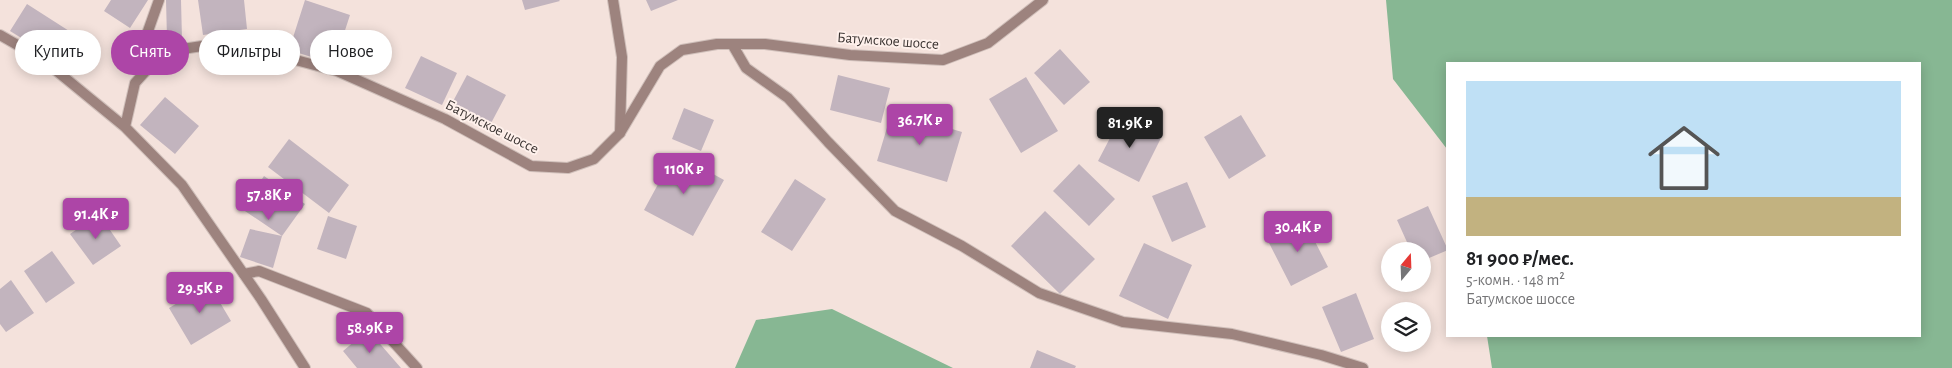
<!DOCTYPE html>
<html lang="ru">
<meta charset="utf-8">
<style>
body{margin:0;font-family:"Alegreya Sans",sans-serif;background:#f2f2f2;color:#202124;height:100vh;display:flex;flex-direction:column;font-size:19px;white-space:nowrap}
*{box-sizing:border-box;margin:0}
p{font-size:16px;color:#757577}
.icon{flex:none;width:28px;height:28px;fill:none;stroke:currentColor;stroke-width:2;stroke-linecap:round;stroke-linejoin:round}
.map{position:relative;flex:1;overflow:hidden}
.side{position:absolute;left:1446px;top:62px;width:475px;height:275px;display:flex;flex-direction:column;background:#fff;border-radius:0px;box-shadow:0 2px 12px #0003}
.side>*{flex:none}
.guide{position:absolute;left:15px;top:30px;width:475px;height:45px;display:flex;gap:10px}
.needle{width:32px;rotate:19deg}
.tools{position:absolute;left:1381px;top:242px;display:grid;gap:10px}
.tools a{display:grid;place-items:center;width:50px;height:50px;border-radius:50%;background:#fff;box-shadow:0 2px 12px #0003;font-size:25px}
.price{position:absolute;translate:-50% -42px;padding:0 11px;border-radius:5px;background:#ad45a7;color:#fff;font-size:16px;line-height:32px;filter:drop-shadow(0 1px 2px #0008)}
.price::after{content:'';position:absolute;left:50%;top:30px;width:15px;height:11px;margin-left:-8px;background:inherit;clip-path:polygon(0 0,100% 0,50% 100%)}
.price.on{background:#222;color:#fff}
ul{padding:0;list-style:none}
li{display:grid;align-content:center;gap:10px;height:265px;padding:0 20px}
li span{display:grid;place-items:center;height:155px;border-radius:0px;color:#555}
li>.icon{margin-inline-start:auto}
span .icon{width:90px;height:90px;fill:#fffc;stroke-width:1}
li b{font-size:21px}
.tag{padding:0 18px;border-radius:22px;background:#fff;box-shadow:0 2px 12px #0003;font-size:18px;line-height:45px}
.tag.on{background:#ad45a7;color:#fff}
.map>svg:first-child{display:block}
.forest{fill:#87b793}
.building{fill:#c2b4be}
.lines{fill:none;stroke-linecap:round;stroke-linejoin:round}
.service-casing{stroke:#cfbfba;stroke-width:12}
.minor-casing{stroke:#cfbfba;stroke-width:12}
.service{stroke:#9d837e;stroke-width:10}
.minor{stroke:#9d837e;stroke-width:10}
.labels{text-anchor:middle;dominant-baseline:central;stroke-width:4;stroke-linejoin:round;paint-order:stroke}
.street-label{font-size:15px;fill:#3a3331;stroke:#fef0eb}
</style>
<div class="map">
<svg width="1952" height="368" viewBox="0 0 1952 368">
<rect width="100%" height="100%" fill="#f4e2dc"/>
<path class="forest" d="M1386,0h566v368h-460l-5,-32h433v-272h-472l-1,85 -54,-70z
M832,309l121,59h-218l21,-48z"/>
<path class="building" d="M111,0h37l-18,28 -26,-17z
M166,0h15l1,39h-15z
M198,0h46l3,29 -44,6z
M305,0l45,15 -16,49 -45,-14z
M522,0h37l1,1 -35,9z
M646,0h32l-27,11z
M27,4l64,41 -16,26 -65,-40z
M1060,49l30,33 -26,23 -30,-32z
M421,56l36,17 -15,32 -37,-17z
M467,75l39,20 -17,32 -39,-20z
M838,75l52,13 -9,35 -51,-13z
M1026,77l32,54 -37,22 -32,-54z
M165,97l34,29 -24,28 -35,-29z
M684,108l30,12 -13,31 -29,-12z
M892,111l70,21 -15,50 -70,-21z
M1122,115l40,21 -23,46 -41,-21z
M1241,115l25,41 -37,23 -25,-42z
M289,139l60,46 -20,28 -61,-46z
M675,153l49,27 -31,56 -49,-26z
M1079,164l36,35 -26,27 -36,-35z
M264,176l41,28 -23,32 -9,32 -33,-11 10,-28 32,7 -40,-27z
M795,179l31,20 -34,52 -31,-19z
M1187,182l19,45 -34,15 -20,-46z
M1428,206l20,44 -26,11v-10h-11l-14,-31z
M1045,211l50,48 -35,35 -49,-48z
M99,214l22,32 -28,19 -23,-31z
M328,216l29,10 -11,33 -29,-10z
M1304,220l24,47 -37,19 -24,-47z
M1144,243l48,22 -24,54 -49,-23z
M52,251l23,32 -29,20 -22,-32z
M11,280l23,33 -28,19 -6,-8v-35z
M209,284l22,37 -40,24 -22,-37z
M1356,293l18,46 -33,13 -19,-45z
M368,330l33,38h-44l-14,-17z
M1037,350l39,16 -1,2h-45z"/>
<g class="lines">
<defs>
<path id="service" d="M613,0l9,57 -2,76
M732,44l14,24 42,30 40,44 67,69 67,35 77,47 84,29 109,12 89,21 42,13
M244,274l15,-3 108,42 50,55"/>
<path id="minor" d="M0,35l42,24 83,68 57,58 79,114 44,69
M143,74v-29l16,-45
M125,127l10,-44 28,-31 65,-10 109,29 108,48 86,47 37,2 26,-9 26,-26 40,-67 22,-16 35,-6h48l85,11 93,5 45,-17 55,-43"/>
</defs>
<use href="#service" class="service-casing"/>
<use href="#minor" class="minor-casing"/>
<use href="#service" class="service"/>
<use href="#minor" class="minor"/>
</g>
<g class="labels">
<g class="street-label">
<text transform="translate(888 41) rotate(4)">Батумское шоссе</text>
<text transform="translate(492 127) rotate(27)">Батумское шоссе</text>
</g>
</g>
</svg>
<div class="tools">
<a><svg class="needle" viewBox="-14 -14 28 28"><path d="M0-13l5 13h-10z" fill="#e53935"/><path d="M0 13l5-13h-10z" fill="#757577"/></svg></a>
<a><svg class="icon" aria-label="layers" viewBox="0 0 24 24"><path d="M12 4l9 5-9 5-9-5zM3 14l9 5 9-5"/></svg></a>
</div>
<b class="price" style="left:920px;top:146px">36.7K ₽</b>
<b class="price on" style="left:1130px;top:149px">81.9K ₽</b>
<b class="price" style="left:684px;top:195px">110K ₽</b>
<b class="price" style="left:269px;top:221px">57.8K ₽</b>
<b class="price" style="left:96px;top:240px">91.4K ₽</b>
<b class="price" style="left:1298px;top:253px">30.4K ₽</b>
<b class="price" style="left:200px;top:314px">29.5K ₽</b>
<b class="price" style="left:370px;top:354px">58.9K ₽</b>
<div class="guide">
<a class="tag">Купить</a>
<a class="tag on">Снять</a>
<a class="tag">Фильтры</a>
<a class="tag">Новое</a>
</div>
<section class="side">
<ul>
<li><span style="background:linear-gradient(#bfe0f5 75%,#c2b280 0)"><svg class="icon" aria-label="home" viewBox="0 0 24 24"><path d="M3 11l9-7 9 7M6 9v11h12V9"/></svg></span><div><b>81 900 ₽/мес.</b><p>5-комн. · 148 m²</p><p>Батумское шоссе</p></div></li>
</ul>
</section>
</div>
